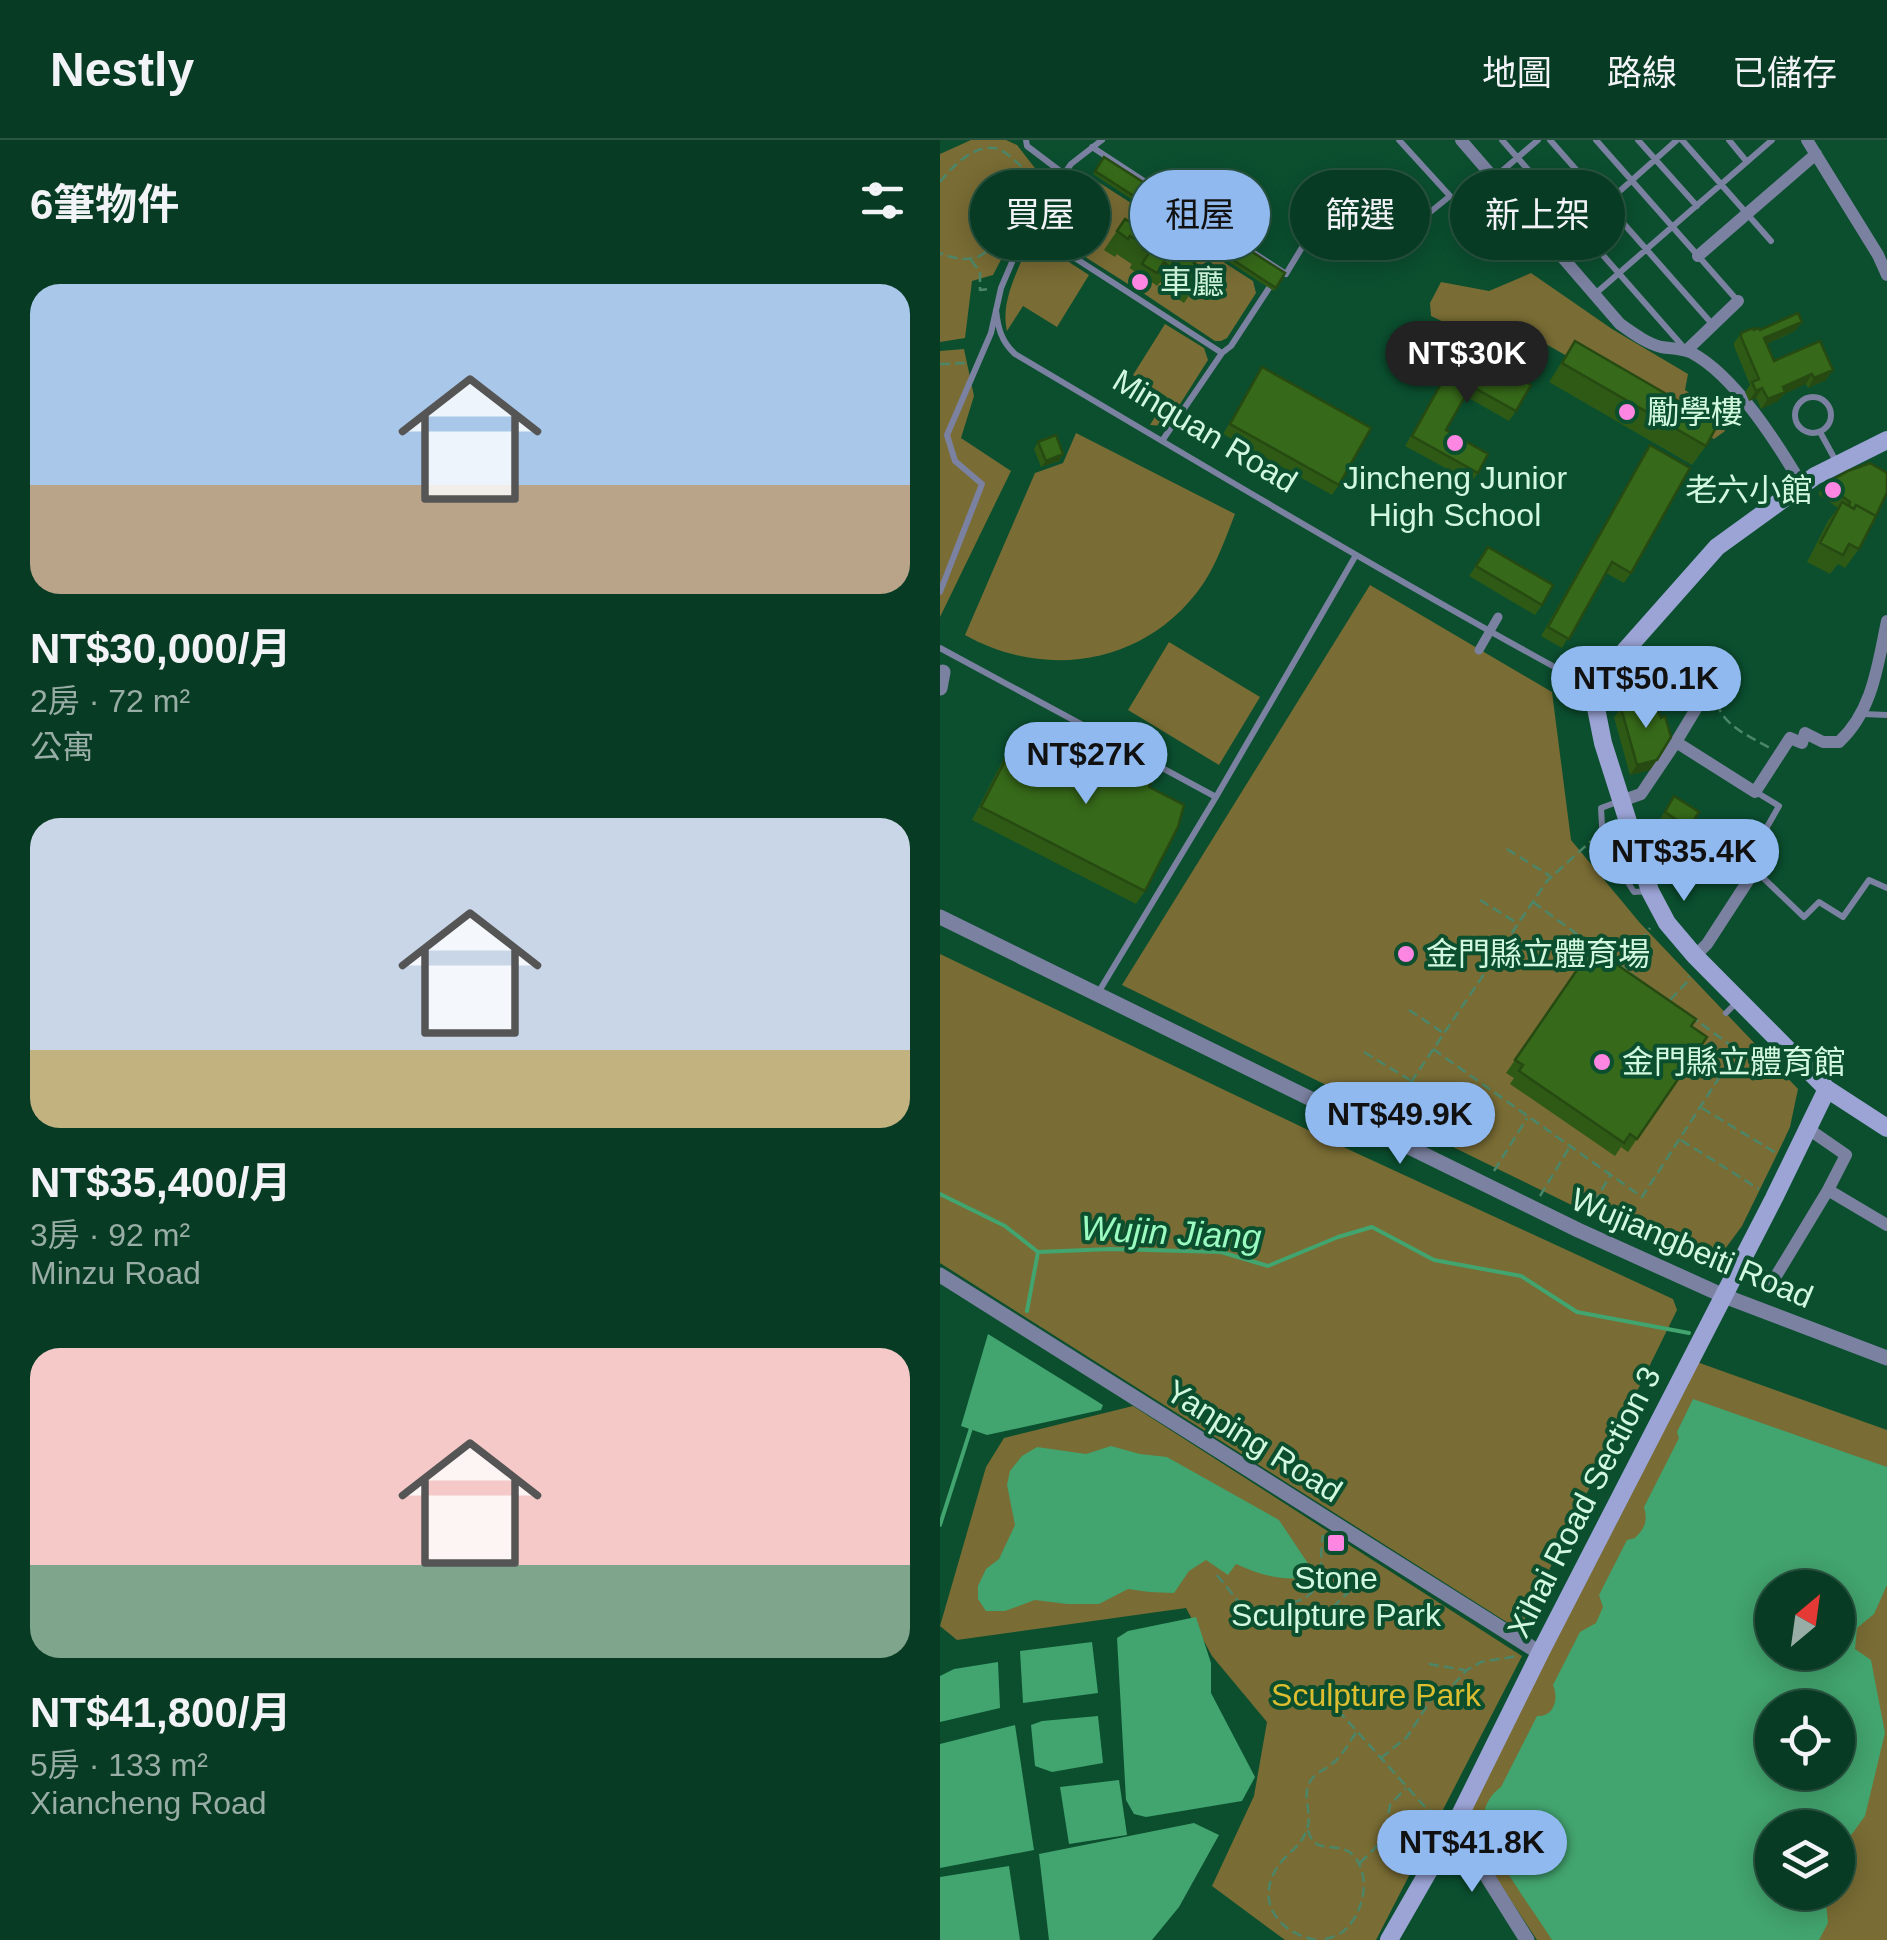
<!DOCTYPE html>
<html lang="zh-TW">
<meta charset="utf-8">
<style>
body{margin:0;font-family:Helvetica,"Noto Sans TC",sans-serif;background:#164630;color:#f1f3f6;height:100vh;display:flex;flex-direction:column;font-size:38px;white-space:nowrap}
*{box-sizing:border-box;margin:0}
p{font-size:32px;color:#98ada6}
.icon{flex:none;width:55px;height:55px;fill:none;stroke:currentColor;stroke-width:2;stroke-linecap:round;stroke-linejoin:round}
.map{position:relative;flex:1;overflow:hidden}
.panel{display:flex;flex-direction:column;background:#083b23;width:940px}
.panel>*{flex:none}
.hud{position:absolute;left:30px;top:30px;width:765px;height:90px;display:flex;gap:20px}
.needle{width:65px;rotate:29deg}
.fabs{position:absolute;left:815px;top:1430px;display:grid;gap:20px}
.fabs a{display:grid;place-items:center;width:100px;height:100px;border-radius:50%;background:#083b23;box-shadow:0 5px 25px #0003,0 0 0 2px #295541;font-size:50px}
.price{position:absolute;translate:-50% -85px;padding:0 22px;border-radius:35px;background:#90b9f0;color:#111;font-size:32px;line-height:65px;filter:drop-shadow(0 2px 5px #0008)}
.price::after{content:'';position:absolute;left:50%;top:60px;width:30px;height:22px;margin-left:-15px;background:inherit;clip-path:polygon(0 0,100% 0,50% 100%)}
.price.on{background:#222;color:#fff}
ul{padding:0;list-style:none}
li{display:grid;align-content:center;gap:20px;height:530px;padding:0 30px}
li span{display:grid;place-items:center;height:310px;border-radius:30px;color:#555}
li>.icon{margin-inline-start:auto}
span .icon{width:180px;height:180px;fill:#fffc;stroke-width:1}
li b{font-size:42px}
h2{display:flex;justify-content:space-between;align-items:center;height:120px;padding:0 30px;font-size:42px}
.tag{padding:0 35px;border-radius:45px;background:#083b23;box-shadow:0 5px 25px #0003,0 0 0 2px #295541;font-size:35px;line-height:90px}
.tag.on{background:#90b9f0;color:#111}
header{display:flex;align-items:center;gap:60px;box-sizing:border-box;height:140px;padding:0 50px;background:#083b23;border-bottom:2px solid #295541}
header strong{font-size:48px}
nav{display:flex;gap:55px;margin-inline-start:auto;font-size:35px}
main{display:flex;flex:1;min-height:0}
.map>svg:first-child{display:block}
.green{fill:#796c34;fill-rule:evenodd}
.water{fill:#42a46e;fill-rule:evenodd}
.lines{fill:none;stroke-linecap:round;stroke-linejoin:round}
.stream{stroke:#42a46e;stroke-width:4}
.path{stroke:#4c8668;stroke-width:2.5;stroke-dasharray:10 5;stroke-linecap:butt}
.service{stroke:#7b81a0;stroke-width:6}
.pedestrian{stroke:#7b81a0;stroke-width:9}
.minor{stroke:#7b81a0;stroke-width:12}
.tertiary{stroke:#7b81a0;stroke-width:15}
.secondary{stroke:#9ba4d5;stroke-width:18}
.wall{fill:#2e5a16}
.shaded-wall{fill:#264a12}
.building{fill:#366919;stroke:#264a12;stroke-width:2.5}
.poi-dot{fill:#fd86e2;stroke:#0b4f2f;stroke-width:4}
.labels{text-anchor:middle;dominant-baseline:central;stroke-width:8;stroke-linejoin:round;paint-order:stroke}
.poi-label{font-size:32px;fill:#d2f9df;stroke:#0b4f2f;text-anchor:start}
.street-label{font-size:32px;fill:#d2f9df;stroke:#0b4f2f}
.park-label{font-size:32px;fill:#dcbe30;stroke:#0b4f2f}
.water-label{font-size:35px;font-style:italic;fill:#9bfbc1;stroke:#0b4f2f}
</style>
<header>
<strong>Nestly</strong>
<nav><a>地圖</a><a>路線</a><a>已儲存</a></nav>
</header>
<main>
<section class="panel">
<h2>6筆物件<svg class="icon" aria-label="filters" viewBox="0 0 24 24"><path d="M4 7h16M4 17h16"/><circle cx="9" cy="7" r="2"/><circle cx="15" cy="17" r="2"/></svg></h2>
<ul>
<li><span style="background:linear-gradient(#a9c7e8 65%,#b9a48a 0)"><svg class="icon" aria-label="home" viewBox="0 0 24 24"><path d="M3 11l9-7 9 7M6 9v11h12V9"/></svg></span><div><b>NT$30,000/月</b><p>2房 · 72 m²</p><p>公寓</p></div></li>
<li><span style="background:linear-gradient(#c9d6e8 75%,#c2b280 0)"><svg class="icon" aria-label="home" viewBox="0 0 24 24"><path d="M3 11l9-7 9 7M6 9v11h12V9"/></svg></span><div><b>NT$35,400/月</b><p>3房 · 92 m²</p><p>Minzu Road</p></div></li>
<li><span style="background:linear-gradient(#f6c9c9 70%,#7fa58c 0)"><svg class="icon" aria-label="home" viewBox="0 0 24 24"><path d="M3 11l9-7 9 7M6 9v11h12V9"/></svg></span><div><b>NT$41,800/月</b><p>5房 · 133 m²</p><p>Xiancheng Road</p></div></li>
</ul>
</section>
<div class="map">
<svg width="947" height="1800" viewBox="0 0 947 1800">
<rect width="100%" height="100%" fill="#0b4f2f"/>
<path class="green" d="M31,0h35l11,5 21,27 -1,19 -44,84 -21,6 -7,57 -25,4v-188z
M141,31l172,110 3,12 -29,45 -6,3h-6l-72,-48 7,-12 7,4 3,-3 32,8 -11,-8 -64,-28 15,10 -2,4 6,4 -8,12 -84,-53 -1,-13 30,-43z
M93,101l5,1 51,33 -32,52 -34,-21 -16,25c-7,-30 11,-59 21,-87z
M591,133l81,56 76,45 -3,16 34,22 6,19 -11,8 -200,-113 -22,2 -17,9 -44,-21 -1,-13 11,-21 48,9z
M225,184l39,24 4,12 -40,63 -4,3 -14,-1 17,-28 -34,-22z
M24,209l10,47 -13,42 50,33 -71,146v-266z
M136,293l159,81c-9,23 -18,49 -32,70 -55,80 -156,97 -238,51l70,-162 28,-10z
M430,445l182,107 19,148 69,83 158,166 -8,38 -6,13 -42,86 -31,42 -78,-33 -511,-250z
M229,502l91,55 -41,68 -91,-55z
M0,814l412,197 321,148 4,11 -154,313 -10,3 -573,-363z
M757,1222l190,68v510h-350l-77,-117zM832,1448h66v64h-66zM832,1568h66v64h-66zM832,1688h66v64h-66z
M193,1266l389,250 -146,284h-91l-73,-54 42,-90 13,-74 -55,-66 -26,-48 -229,32 -17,-14 46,-159 18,-29z"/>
<path class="water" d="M48,1194l115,71 -2,5 -114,25 -26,-9z
M753,1259l194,68v118l-13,29 -17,14 -2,21 16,11 14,73 -20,83 -27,37v-25h-66v64l53,1 3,30 -9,17h-267c-15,-24 -67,-95 -69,-119 0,-13 7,-27 18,-34l36,-71c17,1 22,-17 16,-31l27,-53 16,-9 7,-16 -4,-12 28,-55 8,-2c10,-10 13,-17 9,-31l35,-69 -2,-6zM832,1448h66v64h-66zM832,1568h66v64h-66z
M171,1306l29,8 27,3 112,63 30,45 -8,13c-25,2 -43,-4 -65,-14l-8,11 -22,-15 -17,11 -15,22 -25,-1 -21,-3 -29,15h-32l-32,-4 -30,11h-19l-8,-12v-13l8,-17 13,-10 16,-34 -8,-40 3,-14 12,-15 15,-9 49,7z
M256,1477l15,46v30l44,84 -13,24 -96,16 -12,-3 -8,-14 -9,-162 11,-7z
M152,1502l6,51 -75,10 -3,-52z
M58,1522l2,46 -60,14v-46l14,-7z
M158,1576l5,47 -51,9 -17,-6 -4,-41 11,-4z
M75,1585l19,125 -94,18v-124z
M179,1640l8,55 -58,9 -9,-57z
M254,1683l25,12 -40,72 -27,33h-103l-10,-86z
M69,1726l11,74h-80v-63z"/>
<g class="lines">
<path class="stream" d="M0,1054l65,32 33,26 73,-3 110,3 47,14 70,-29 34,-10 62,33 87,16 56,36 112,21
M87,1171l11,-59
M0,1385l32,-100"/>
<path class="path" d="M0,42c12,-15 33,-37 54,-34 11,2 20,12 28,19l1,14 -34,68c-13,14 -33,11 -49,4
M31,120l9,12v18l9,-1
M0,224l27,-1
M709,507l46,33
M777,563c6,23 34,34 53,45
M567,709l43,27
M540,760l37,23
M593,762l108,79
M686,828l24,-40
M730,860l18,-19 1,-5
M469,870l33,22
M493,909l209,148 95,-147 -41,-30
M424,912l46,28
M762,968l74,45
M452,983l13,-32 142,-210 44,-40
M741,1000l78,49
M554,1031l33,-53
M600,1056l29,-48
M646,1076l24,-40
M277,1435l34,42
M352,1463c40,-13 25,-36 31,-68
M382,1478l52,-51
M489,1524l36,6
M378,1548l108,120 15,9
M441,1618l26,-21 25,-39 19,-11 16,-17 14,-8 37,-6
M368,1690c7,27 28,10 44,24 19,19 13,54 -4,73 -7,8 -17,11 -27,13
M420,1723l24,-24 6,-34 16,-17
M376,1800c-37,-7 -62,-38 -38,-74 9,-13 24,-20 29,-37 5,-13 -2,-25 0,-39 3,-16 15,-18 26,-27 10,-8 17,-22 24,-32"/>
<path class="service" d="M86,0l1,6 37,28
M562,0l184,210
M610,0l163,185
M656,0l141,160
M698,0l59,66
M742,0l89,101
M789,0l18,22
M152,7l194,127 41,-68c18,-2 51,24 65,37l58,-47 -51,-56
M555,37l43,-37
M87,87l195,126
M616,108l121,-108
M655,154l177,-154
M56,170c2,18 5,31 19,44 191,113 381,227 576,333
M855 275a18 18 0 1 1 36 0a18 18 0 1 1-36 0Z
M880,292l17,31
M222,301l60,-88 9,-7 38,-58
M0,452l42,-108 -27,-23 -8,-26 44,-102 10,-45 26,-61 44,-63 31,-24
M0,508l276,149
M923,574l24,1
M816,652l23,14 -33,58 9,6 49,47 15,-15 24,15 26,-37 18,8
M680,661l-19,7 2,35 31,49 15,-1
M158,853l118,-196 140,-242
M786,873l12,-12"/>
<path class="pedestrian" d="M539,510l19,-33"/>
<path class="minor" d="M521,0l159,184c13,9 26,19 41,23 11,2 21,1 31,6 43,23 85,90 110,132
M867,0l71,115 9,20
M758,116l118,-102
M747,210l51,-49
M736,602l32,-53
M681,661l20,-7 35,-52 79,50 35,-54 12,5 3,-10 18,9h16c34,-31 39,-79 48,-121
M755,816l12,-12 48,-74
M867,988l39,27 -18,35 59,35
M801,1123l32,18 55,-91"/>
<path class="tertiary" d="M0,548l3,-16
M0,777l638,313 146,66 163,62
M0,1135l600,378
M515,1685l72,115"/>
<path class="secondary" d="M947,300l-72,36 -98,71 -125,141 11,55 28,88 19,60 17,32 28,33 132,133 60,39
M449,1800l66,-115 85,-172 234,-455 53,-109"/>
</g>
<path class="wall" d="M164,17l181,116 -11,18 -84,-54 -3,4 7,22 12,8 -22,32 -12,-8 3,-3 -15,-10 -3,4 -6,-5 -7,11 -15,-10 7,-10 -6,-4 2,-4 -15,-10 -2,3 -11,-7 21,-31 11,7 23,-3 3,-4 -69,-45z
M862,182l-7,9 -28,13 7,17 59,9 -7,10 -18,8 -2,-4 -22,10 -6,7 -17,8 -5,-11 -7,3 -4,-9 5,-7 -16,-39v-3l7,-10z
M635,201l131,105 -14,19 -143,-83z
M512,224l64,47 -7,10 -44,-25 -19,34 32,43 -7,9 -66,-36z
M322,227l77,118 -7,10 -109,-61z
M98,302l25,12 -4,7 -18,6 -7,-18z
M710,305l-19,128 -7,10 -18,-10 -44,75 -21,-12z
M908,331l11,78 -14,19 -7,-4 -8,10 -23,-12 21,-41 10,-13 -20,-14 7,-10z
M548,407l54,58 -7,10 -66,-39z
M681,568l29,62 -20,5 -16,-58z
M83,586l81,42 8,-10 37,29 -4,104 -9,13 -164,-84 42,-81z
M734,656l25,16 -14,22 -25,-15z
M648,814l119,83 -79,115 -7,-5 -6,9 -105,-72 4,-6 -8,-5z"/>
<path class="shaded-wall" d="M862,182l-7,9 -38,17 7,-10z
M893,230l-7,10 -18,8 6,-10z
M872,234l-6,10 -22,10 -6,7 -17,8 7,-10 15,-12z
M822,248l-6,10 -7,3 7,-10z
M123,314l-4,7 -18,6 5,-6z
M717,620l-7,10 -20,5 7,-10z"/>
<path class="building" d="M164,17l181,116 -9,15 -84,-55 5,-8 -27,-18 -5,9 -70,-45z
M230,67l27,18 -10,16 6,4 -2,4 9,6 -6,8 12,8 -9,13 -11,-8 2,-3 -15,-10 -3,4 -6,-5 -7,11 -15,-9 7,-11 -6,-4 2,-4 -15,-9 -2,3 -11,-8 8,-12 11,7 6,-8 9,5 2,-4 7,4z
M858,173l4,9 -38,16 10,23 46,-20 13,29 -19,8 -2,-4 -29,13 2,5 -17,7 -6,-11 -6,3 -4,-9 7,-3 -18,-42v-4l12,-5 1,2 4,-2 2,2z
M635,201l143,83 -12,22 -144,-83z
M534,213l57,32 -15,26 -45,-25 -25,44 42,24 -10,19 -66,-37 40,-72z
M322,227l109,61 -32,57 -109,-61z
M116,295l7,19 -17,7 -8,-19z
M710,305l40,23 -59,105 -19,-11 -43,77 -21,-12z
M930,323l17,10v19l-11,24 -20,-11 -2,4 -5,-3 1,-4 -25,-18 23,-13z
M902,362l12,7 2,-4 20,11 -17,33 -10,-5 -6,11 -23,-12z
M548,407l65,38 -11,20 -66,-39z
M713,559l8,19 4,-2 6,21 -14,23 -20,5 -16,-57z
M83,586l83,43 6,-11 40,22 -3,7 35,18 -6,22 -33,64 -164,-84z
M734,656l25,16 -10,16 -24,-16z
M648,814l11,7 4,-6 93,64 -5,7 16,11 -70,102 -7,-5 -6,9 -105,-72 4,-6 -8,-5z"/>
<g class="poi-dot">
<circle cx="200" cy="142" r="10"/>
<circle cx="687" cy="272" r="10"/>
<circle cx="515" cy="303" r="10"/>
<circle cx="893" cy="350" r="10"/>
<circle cx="466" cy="814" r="10"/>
<circle cx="662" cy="922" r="10"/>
<rect x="386" y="1393" width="20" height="20" rx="5"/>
</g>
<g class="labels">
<g class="poi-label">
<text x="220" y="142">車廳</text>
<text x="707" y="272">勵學樓</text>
<text x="515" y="338" text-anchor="middle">Jincheng Junior<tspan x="515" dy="37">High School</tspan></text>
<text x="873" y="350" text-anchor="end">老六小館</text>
<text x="486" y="814">金門縣立體育場</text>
<text x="682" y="922">金門縣立體育館</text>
<text x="396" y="1438" text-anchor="middle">Stone<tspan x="396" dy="37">Sculpture Park</tspan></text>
</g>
<g class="street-label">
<text transform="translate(265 291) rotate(31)">Minquan Road</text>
<text transform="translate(752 1108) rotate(23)">Wujiangbeiti Road</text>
<text transform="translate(314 1301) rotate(32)">Yanping Road</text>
<text transform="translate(644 1362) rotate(-63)">Xihai Road Section 3</text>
</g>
<g class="park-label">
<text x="436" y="1555">Sculpture Park</text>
</g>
<g class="water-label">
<text transform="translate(231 1092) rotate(3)">Wujin Jiang</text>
</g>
</g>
</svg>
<div class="fabs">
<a><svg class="needle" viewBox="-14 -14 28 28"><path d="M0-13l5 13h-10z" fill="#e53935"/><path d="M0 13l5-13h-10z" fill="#98ada6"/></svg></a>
<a><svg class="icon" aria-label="locate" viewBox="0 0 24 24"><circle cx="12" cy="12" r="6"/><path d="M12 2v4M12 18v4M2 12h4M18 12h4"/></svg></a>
<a><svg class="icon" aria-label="layers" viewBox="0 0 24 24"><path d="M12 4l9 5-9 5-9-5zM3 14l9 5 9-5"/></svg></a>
</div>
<b class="price on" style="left:527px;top:266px">NT$30K</b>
<b class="price" style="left:706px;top:591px">NT$50.1K</b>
<b class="price" style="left:146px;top:667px">NT$27K</b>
<b class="price" style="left:744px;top:764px">NT$35.4K</b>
<b class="price" style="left:460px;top:1027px">NT$49.9K</b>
<b class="price" style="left:532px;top:1755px">NT$41.8K</b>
<div class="hud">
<a class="tag">買屋</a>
<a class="tag on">租屋</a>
<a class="tag">篩選</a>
<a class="tag">新上架</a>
</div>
</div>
</main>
